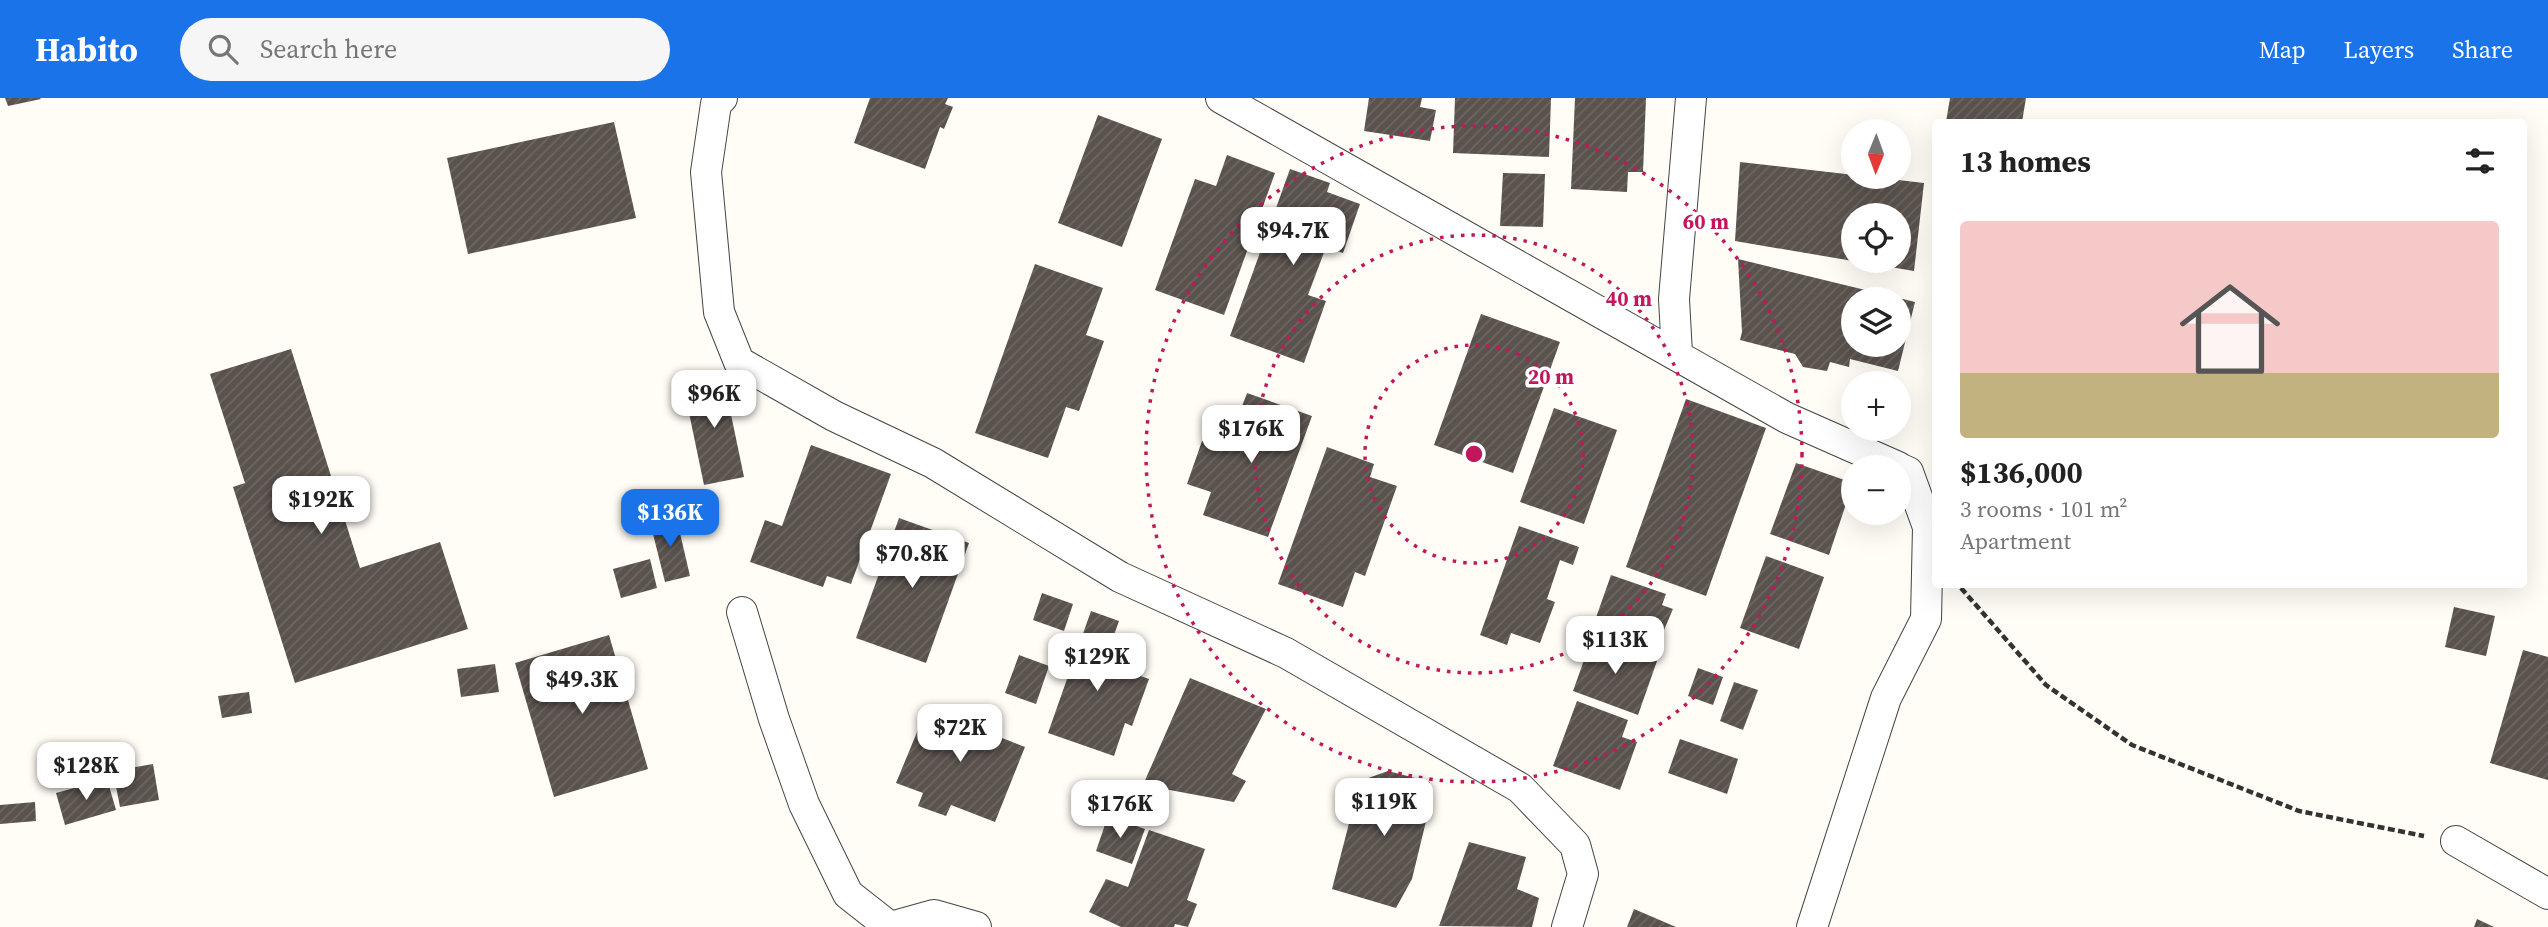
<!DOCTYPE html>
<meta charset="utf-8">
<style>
body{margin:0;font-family:"Source Serif 4",serif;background:#f6f6f6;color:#222;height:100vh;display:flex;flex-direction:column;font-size:26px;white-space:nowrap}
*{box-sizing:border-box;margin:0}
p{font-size:23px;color:#767676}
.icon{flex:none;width:38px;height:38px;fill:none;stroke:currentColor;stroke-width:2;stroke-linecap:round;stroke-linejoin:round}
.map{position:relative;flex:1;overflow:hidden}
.details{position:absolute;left:1932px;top:21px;width:595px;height:469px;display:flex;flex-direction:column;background:#fff;border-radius:7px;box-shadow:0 7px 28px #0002}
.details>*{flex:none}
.needle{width:46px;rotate:181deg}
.buttons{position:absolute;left:1841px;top:21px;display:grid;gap:14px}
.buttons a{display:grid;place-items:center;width:70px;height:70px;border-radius:50%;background:#fff;box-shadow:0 7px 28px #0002;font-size:35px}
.price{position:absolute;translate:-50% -60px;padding:0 16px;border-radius:14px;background:#fff;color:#222;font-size:23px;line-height:46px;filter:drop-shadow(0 2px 4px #0008)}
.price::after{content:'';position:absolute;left:50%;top:42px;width:21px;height:16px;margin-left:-10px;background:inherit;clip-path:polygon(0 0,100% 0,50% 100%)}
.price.selected{background:#1a73e8;color:#fff}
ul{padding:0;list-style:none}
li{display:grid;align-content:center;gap:14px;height:371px;padding:0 28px}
li span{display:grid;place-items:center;height:217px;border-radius:7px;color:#555}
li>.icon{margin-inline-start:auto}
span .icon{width:126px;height:126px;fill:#fffc;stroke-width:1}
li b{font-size:30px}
h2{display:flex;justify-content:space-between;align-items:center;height:84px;padding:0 28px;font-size:30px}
header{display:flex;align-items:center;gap:42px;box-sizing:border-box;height:98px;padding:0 35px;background:#1a73e8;color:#fff}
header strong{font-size:33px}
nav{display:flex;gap:38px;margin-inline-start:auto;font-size:24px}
.search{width:490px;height:63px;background:#f6f6f6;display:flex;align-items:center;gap:18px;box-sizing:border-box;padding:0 24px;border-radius:38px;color:#767676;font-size:26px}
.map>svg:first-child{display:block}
.building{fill:url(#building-hatch)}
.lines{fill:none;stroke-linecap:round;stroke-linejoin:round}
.minor-casing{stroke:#444;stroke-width:32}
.path{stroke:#333;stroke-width:4.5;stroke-dasharray:7 3.5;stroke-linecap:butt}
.minor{stroke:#fff;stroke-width:30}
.ring{fill:none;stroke:#c2185b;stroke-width:3.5;stroke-dasharray:3.5 7}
.centre{fill:#c2185b;stroke:#fff;stroke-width:3.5}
.ring-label{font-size:21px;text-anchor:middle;font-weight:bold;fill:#c2185b;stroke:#fff;stroke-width:7;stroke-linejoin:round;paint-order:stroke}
</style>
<header>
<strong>Habito</strong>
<div class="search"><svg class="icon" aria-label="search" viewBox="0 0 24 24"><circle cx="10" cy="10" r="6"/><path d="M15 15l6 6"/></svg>Search here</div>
<nav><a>Map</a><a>Layers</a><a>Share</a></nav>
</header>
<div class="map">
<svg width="2548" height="829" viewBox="0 0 2548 829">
<defs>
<pattern id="building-hatch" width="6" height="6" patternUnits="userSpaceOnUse" patternTransform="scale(1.75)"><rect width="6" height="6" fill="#5a524d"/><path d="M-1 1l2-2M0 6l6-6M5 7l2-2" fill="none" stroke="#6d6662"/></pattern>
</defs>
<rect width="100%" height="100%" fill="#fffdf5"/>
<path class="building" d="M5,0h35l1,1 -33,7z
M870,0h78l-3,6 8,3 -9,22 -4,-2 -15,42 -71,-26z
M1369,0h53l-2,9 16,3 -6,31 -66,-10z
M1455,0h96l-2,59 -96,-4z
M1575,0h71l-3,74h-15l-1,20 -56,-3z
M1950,0h76l-4,24h-76z
M1098,17l64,24 -40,108 -64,-24z
M614,24l22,96 -168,36 -21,-96z
M1227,57l48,18 -51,142 -69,-25 40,-111 21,7z
M1740,64l184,21 -10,88 -53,-9 38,-1v-46h-46v46l-118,-20z
M1290,71l40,14 -3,9 33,12 -17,49 -17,-6 -18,48 18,6 -22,62 -74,-27z
M1503,75l42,1 -2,53 -43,-1z
M1738,161l160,39 -45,1v46h46v-47l16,4 -17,69 -48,-12 -1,8 -19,-5 -3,9 -24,-4 -8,-13 -55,-14 2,-8z
M1035,166l68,24 -17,47 18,6 -25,70 -13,-4 -18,51 -73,-25z
M1481,216l79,28 -47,131 -79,-28z
M291,251l69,219 80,-26 28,87 -173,54 -62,-196 12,-4 -35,-109z
M723,278l21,101 -40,8 -21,-101z
M1247,295l65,23 -44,121 -65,-22 8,-23 -24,-8 15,-43 24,8z
M1686,301l80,29 -60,168 -80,-29z
M1554,310l63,22 -33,94 -64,-22z
M811,347l80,29 -40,110 -24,-8 -4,11 -73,-25 15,-42 17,6z
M1327,349l47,17 -4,13 27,9 -32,90 -10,-4 -12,35 -65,-23z
M1796,365l57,20 -24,72 -59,-21z
M676,418l14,60 -25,6 -15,-60z
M899,420l70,25 -43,120 -70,-25z
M1519,428l60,21 -6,18 -13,-5 -13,39 8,3 -15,41 -29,-10 -4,12 -27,-10z
M1766,458l58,21 -25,72 -59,-21z
M650,461l7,29 -36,10 -8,-29z
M1611,477l55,19 -4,11 11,4 -18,42 -63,-22z
M1042,495l31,11 -9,27 -31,-11z
M2454,509l41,9 -9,40 -41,-9z
M1091,513l28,10 -15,42 45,16 -17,47 -7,-3 -11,33 -66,-23z
M609,537l39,134 -94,28 -39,-134z
M1592,540l65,23 -19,54 -65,-24z
M2523,552l25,7v123l-58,-17z
M1019,557l30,11 -13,38 -31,-11z
M495,566l4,28 -38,5 -4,-28z
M1698,570l25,9 -10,28 -25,-9z
M1190,580l76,31 -34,65 14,7 -12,21 -91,-17z
M1734,584l24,8 -15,40 -23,-9z
M249,594l3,21 -30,5 -4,-22z
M1577,603l51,19 -6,17 15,5 -17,48 -67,-24z
M957,606l28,10 -6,15 46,18 -30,75 -44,-17 -5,11 -28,-10 5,-13 -27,-10 31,-75 24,10z
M1680,641l58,20 -11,35 -59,-21z
M153,666l6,36 -39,7 -7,-36z
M1388,673l42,11 -2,31 -16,66 -16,29 -64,-19 28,-108z
M107,681l9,31 -51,15 -9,-32z
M35,704l1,19 -36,3v-19z
M1108,718l37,13 -13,35 -36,-13z
M1149,732l56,19 -18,51 10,4 -9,23 -13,-3 -1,3h-53l-32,-15 17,-33 22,8z
M1469,744l57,15 -9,32 22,9 -7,29 -93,-1z
M1634,811l42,18h-49z
M2477,821l17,8h-20z"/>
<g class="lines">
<defs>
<path id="minor" d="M722,0l-6,6 -10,68 13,140 20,50 95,54 99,47 187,114 166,76 234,135 55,57 8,29 -16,53
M1221,0l566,320 111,49
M1677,256l-3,-55 17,-201
M742,514l32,107 30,85 44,90 42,33
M2456,743l92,53
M891,829l43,-12 42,12
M1812,829l74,-229 40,-79 2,-92 -20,-55 -9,-4"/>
</defs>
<use href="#minor" class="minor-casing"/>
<path class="path" d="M1961,490l85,97 86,60 167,66 125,25"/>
<use href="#minor" class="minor"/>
</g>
<g class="ring">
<circle cx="1474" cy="356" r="109"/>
<circle cx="1474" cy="356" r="219"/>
<circle cx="1474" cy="356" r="328"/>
</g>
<circle cx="1474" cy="356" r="10" class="centre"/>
<g class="ring-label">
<text x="1706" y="131">60 m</text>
<text x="1629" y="208">40 m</text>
<text x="1551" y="286">20 m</text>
</g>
</svg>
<div class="buttons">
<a><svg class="needle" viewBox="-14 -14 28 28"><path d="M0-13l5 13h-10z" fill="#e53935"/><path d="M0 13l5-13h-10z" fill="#767676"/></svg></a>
<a><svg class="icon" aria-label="locate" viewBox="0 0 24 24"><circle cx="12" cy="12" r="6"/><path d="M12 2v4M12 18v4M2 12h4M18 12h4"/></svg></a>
<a><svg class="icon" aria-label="layers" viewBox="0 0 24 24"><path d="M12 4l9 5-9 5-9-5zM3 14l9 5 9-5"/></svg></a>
<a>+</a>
<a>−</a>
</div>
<b class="price" style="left:1293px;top:169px">$94.7K</b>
<b class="price" style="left:714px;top:332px">$96K</b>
<b class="price" style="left:1251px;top:367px">$176K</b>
<b class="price" style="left:321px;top:438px">$192K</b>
<b class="price selected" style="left:670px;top:451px">$136K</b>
<b class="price" style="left:912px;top:492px">$70.8K</b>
<b class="price" style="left:1615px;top:578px">$113K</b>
<b class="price" style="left:1097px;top:595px">$129K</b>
<b class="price" style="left:582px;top:618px">$49.3K</b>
<b class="price" style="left:960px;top:666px">$72K</b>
<b class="price" style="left:86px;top:704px">$128K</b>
<b class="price" style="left:1384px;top:740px">$119K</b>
<b class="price" style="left:1120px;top:742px">$176K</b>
<section class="details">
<h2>13 homes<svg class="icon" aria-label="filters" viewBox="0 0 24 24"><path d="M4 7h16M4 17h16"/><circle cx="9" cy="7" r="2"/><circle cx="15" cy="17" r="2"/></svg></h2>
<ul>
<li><span style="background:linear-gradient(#f6c9c9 70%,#c2b280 0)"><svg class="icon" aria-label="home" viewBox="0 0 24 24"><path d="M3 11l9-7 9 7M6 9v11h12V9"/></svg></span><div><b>$136,000</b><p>3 rooms · 101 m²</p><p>Apartment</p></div></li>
</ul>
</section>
</div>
